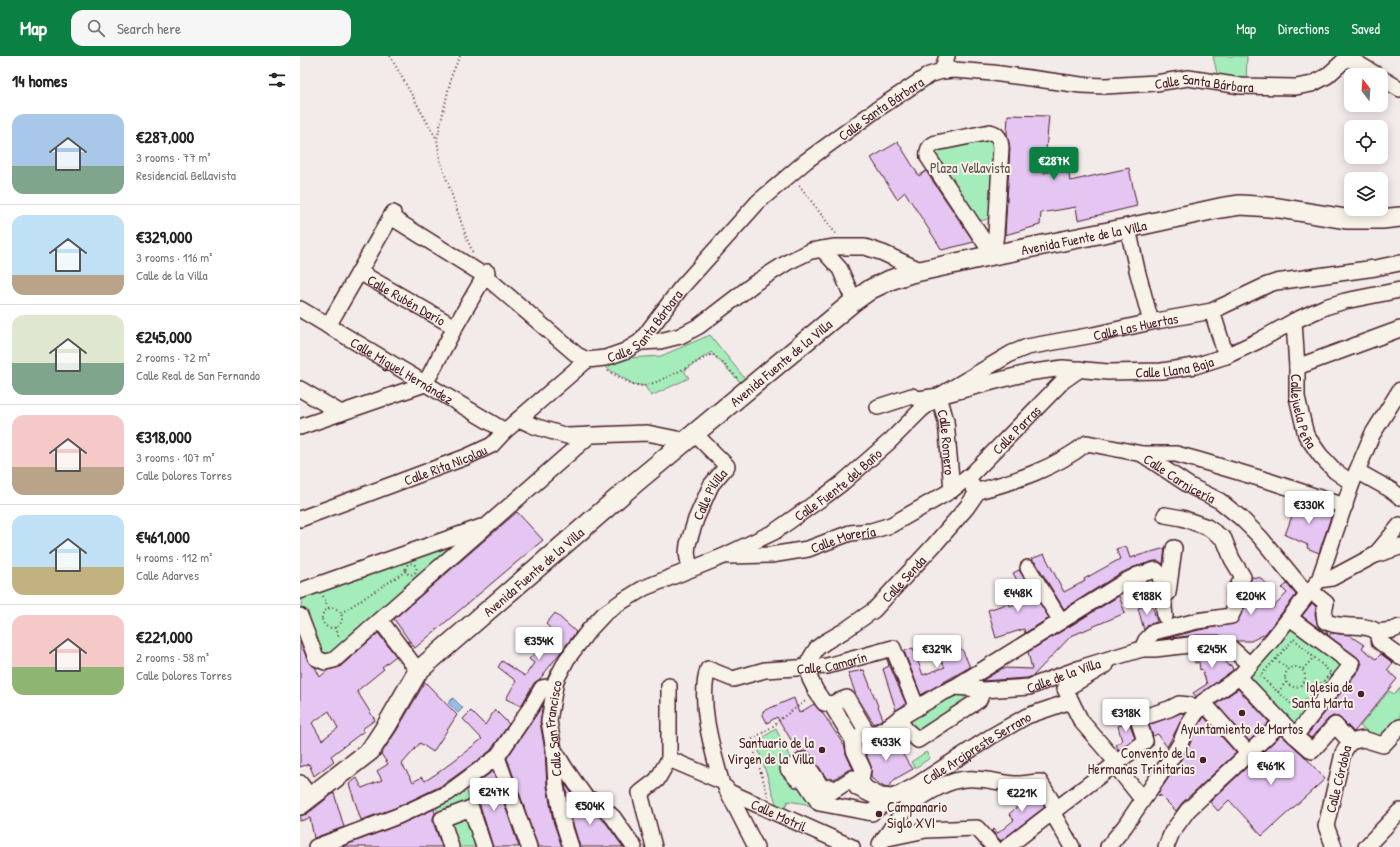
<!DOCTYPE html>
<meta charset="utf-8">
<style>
body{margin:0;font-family:"Patrick Hand",sans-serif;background:#f6f6f6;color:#222;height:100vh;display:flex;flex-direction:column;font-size:15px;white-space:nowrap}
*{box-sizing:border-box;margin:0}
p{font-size:13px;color:#767676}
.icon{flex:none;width:22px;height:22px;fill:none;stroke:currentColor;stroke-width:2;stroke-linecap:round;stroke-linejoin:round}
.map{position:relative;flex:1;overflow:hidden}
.sheet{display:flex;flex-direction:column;background:#fff;width:300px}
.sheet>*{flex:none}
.needle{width:26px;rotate:343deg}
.tools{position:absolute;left:1044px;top:12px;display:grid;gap:8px}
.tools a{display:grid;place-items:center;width:44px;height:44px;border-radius:8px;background:#fff;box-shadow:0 2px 10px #0003;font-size:20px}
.price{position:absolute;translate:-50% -34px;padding:0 9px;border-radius:4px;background:#fff;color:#222;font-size:13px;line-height:26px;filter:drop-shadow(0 1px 2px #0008)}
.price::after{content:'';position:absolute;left:50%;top:24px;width:12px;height:9px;margin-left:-6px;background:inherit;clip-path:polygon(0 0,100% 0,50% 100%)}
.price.active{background:#0b8043;color:#fff}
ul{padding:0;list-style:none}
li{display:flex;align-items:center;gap:12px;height:100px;padding:0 12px}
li+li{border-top:1px solid #e0e0e0}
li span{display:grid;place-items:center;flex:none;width:112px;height:80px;border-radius:12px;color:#555}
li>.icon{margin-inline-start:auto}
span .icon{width:48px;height:48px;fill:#fffc;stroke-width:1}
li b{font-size:17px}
h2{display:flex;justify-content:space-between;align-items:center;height:48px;padding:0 12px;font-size:17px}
header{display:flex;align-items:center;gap:24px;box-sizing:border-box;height:56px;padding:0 20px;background:#0b8043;color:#fff}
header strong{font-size:19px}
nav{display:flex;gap:22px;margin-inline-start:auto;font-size:14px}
.search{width:280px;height:36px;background:#f6f6f6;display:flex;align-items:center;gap:10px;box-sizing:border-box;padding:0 14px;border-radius:12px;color:#767676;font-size:15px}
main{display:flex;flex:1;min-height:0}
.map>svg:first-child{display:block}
.green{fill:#a4edbb;stroke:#778673}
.water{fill:#91beeb;stroke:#757e9e}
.building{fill:#e5c5f2;stroke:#4a1f2b;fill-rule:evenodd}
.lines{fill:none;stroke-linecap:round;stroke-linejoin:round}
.minor-casing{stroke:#4a1f2b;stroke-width:18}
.major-casing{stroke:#4a1f2b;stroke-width:22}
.path{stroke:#4a1f2b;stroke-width:2;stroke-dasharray:1 3;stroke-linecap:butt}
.minor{stroke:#f7f3e8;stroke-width:15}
.major{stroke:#f7f3e8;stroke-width:19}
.poi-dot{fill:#4a1f2b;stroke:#f7f3e8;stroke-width:1.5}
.labels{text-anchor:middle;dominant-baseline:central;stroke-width:4;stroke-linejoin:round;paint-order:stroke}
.street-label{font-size:14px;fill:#4a1f2b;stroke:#f7f3e8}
.park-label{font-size:14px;fill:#60524f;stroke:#f7f3e8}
.poi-label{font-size:14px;fill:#4a1f2b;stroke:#f7f3e8;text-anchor:end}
</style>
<header>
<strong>Map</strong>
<div class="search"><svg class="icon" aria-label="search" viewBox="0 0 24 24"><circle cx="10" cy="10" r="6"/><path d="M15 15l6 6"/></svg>Search here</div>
<nav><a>Map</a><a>Directions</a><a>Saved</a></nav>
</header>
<main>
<section class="sheet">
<h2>14 homes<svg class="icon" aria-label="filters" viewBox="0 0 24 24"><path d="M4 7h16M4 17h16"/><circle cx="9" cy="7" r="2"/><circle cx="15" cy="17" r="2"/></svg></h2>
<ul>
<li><span style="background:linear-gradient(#a9c7e8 65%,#7fa58c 0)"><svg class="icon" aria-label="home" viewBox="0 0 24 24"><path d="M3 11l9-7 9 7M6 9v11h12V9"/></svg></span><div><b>€287,000</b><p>3 rooms · 77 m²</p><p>Residencial Bellavista</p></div></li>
<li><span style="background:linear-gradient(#bfe0f5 75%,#b9a48a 0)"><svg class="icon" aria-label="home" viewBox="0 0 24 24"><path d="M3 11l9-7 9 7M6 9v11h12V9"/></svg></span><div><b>€329,000</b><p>3 rooms · 116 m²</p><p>Calle de la Villa</p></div></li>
<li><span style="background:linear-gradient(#dfe7d0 60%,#7fa58c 0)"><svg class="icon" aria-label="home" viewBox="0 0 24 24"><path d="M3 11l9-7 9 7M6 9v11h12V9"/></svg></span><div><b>€245,000</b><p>2 rooms · 72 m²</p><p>Calle Real de San Fernando</p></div></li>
<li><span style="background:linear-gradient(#f6c9c9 65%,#b9a48a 0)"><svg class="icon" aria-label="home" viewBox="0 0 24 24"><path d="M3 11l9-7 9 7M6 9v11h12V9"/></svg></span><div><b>€318,000</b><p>3 rooms · 107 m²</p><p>Calle Dolores Torres</p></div></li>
<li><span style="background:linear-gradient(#bfe0f5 65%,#c2b280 0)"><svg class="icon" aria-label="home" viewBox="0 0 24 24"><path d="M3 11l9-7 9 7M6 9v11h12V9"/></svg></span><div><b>€461,000</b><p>4 rooms · 112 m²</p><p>Calle Adarves</p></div></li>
<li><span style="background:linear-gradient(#f6c9c9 65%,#8fb573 0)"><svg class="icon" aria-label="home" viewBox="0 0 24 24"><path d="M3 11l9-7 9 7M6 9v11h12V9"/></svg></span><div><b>€221,000</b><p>2 rooms · 58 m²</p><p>Calle Dolores Torres</p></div></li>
</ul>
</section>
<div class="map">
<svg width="1100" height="791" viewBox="0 0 1100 791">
<rect width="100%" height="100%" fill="#f3eaea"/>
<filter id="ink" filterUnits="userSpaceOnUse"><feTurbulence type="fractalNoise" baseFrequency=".025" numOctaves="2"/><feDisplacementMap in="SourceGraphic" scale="8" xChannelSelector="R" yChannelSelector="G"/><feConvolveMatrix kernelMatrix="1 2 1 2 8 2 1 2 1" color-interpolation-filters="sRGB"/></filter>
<g filter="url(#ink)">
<path class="green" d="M913,0h34l-1,27 -28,-5z
M687,82l6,2 3,5 -6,72c-5,4 -9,4 -15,2l-42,-64 2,-4z
M410,279l36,45 -6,2 -29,-30 -27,19 5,7 -38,18 -6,-10 -12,-2 -31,-19 27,-7 32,-2z
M172,477l-142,124 -12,-4 -17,-47 1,-7 2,-3z
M990,562l62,46 -57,72 -56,-59z
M1100,631v35l-19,19 -21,-15 29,-35 5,3z
M653,637l12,2v5l-2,4 -46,29 -7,-13z
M476,673l25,51 14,23 -2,6 -7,-5 -18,-3 -6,13 -4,-5 -22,-67z
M626,696l4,6 -15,10 -4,-6z
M166,732l19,59h-37l-12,-40z"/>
<path class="water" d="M153,642l10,10 -5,5 -10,-10z"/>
<path class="building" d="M708,59l41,1 -5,57 24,-5 2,13 59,-13 8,38 -59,14 -2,-13 -35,6 -1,12 -35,10 5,-87 -3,-14z
M598,86l21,34 7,-5 48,71 -32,8 -37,-58 -8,7 -26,-41z
M998,444l35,11 -14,42 -12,-5 1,-3 -23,-10z
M217,456l26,28 -128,108 -3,-4 -2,2 -3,-5 4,2 -17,-24z
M826,490l4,12 35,-10 -2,16 -4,-3h-5l-20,6 -15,7 -55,35 -28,-46 -5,-4 13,-5 20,38 21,-11 -1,-2 36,-20 -4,-10z
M719,514l30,48 -24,15 -1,-4 -28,9 -8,-28 21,-7 1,3 17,-7 -14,-26z
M952,521l9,1 6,6 -8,16 14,8 14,-15 -5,-5 5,-4 9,11 -31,39 -14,7h-15l-17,-6h-22l-34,4 36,-9 37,-7 9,-16 1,-5 -2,-7z
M819,540l6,17 -54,23 -38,40 -6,2 -45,3 21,-13 29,1 -4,-17z
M1012,547l4,4 -1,7 3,12 9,6 1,3 -26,-19z
M848,549h4l5,17 -9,3 -4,5 -6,-22z
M255,557l21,19 -36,47 -6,4 -13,23 -15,-7 10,-18 -18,-14 4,-6 23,15 9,-13 -5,-4 7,-7 3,2 17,-20 -10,-10z
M78,577l18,23 -14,11 2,2 -27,22 18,29 -13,9 2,2 -33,25 3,5 -20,15 -5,-12 -9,3v-126l8,20 7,6 5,10 8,-7 12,-3zM29,655l9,17 -16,12 -10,-17z
M1031,577l18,2 15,10 -2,3 14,11 5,-5 12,9 -6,7 10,9 -43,53 -13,-13 -3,-2 -5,-1 -5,3 -17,19 -4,-3 52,-65 3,-7 -5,-6 -28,-21z
M613,592l10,27 22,-8 -10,-14 8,-4 5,5 14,-5 8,18 -49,28 -17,-44z
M918,597l5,2 5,11 3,-1 2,5 -37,27 -3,-4 14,-9 -5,-15 -2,1 -1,-8 -4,1 -1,-9z
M587,603l19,45 -10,6 -13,-41 6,-3z
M564,614l19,49 -9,5 -18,-29 -8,-22z
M125,626l32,33 -24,37 -13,-9 -18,21 11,18 9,-5 3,4 14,-9 43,-33 -19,-20 8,-8 14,14 10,-15 14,14 -19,27 -47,34 -48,23 -34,12 -12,-36 8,-6 5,10 20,-8 -5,-9 11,-7 -7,-10 16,-24z
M938,633l31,33 -20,19 -33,-37z
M494,642l5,15 15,-9 5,6 3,2 23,35 1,7 7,15 -5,1 -14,9h-7l-16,-24 -7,-4 -5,2 -22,-36 -10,6 -4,-8v-4z
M243,649l-3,17 5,29 2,35 6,35 9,26h-24l-31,-89z
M881,657l4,1 -18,33 -9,-13 -5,2 -4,-11z
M830,659l-1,7 6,16 -16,12 -3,-5 6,-4 -4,-15 7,-2 -2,-6z
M904,661l32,36 -54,50 -6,8 -16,-16 -2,2 -1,-2 31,-46 7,-18z
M981,679l23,21 21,23 -63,57 -33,-36 -11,11 -8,-9z
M589,681l3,8 3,-1 18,25 -18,10 -7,9 -4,-1 -13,-9v-12l-9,-22 18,-3z
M193,715l26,76h-26l-13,-42 -3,-4 -5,-2 -3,-10z
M265,728l14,20 11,5 16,14 17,24h-43l-9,-30z
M735,735l10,16 -44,34 -9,-10 2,-2 4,4 16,-13 -5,-6 14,-12 -5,-7 5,-2z
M34,737l10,34 -30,11 -4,-20 -10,3v-5l7,-2z
M134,753l1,4 -2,5v4l9,25h-101l60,-23z"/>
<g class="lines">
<defs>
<g id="minor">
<path d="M1045,0l32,19"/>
<path d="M642,15l5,-15"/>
<path d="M1081,22l19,11"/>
<path d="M690,76c9,2 10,7 11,15l-5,87 -3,21 -65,-98c-1,-7 1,-11 8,-14z"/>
<path id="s1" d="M91,161l94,59 92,79 10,5 18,-2 20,-7 15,-9 40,-53 78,-87 48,-41 70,-51 53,-35 13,-4 12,-1 39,3 88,12 24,1 51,-3 32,-5 53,8 55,1 16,-3 15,-8 20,-18"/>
<path d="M828,172l9,42 14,52"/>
<path d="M522,193l18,20 14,32"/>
<path id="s2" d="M59,216l96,55"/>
<path id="s3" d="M0,253l205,122"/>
<path d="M912,255l14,45"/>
<path id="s4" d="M994,265l3,46v30l9,38 14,20 15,16 17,12"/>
<path d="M28,270l65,-113"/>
<path d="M340,286l20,-1 20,-5 19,-10 56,-43 33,-21 23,-11 24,-4h30l18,6 39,18"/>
<path d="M997,311l103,-38"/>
<path d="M0,333l41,24"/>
<path id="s5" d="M639,340l7,25 6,69"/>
<path id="s6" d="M578,351l34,-11 6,3 21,-3 73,-43 15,-6 66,-12 58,-13 61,-11 55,-26 9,-3 99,-14 25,-5"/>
<path d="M219,363l15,7 33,10 80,-3 40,8"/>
<path d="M0,371l125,-43 30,-57 32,-55"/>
<path d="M842,398h34l22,6 71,21 76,25"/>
<path d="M1057,415l34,19 9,7"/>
<path id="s7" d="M678,435c39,-10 77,-23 109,-48l55,11 48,32 30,15 21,17 19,19 47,57"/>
<path id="s8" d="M0,463l166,-62 26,-12 13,-14 82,-71"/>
<path d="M1075,499l25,-8"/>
<path id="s9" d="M429,500l42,-1 37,-6 42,-16 21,-2 20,-6 61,-35 20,-16 91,-93 17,-12"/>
<path d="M728,512l33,53"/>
<path id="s10" d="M390,513l-3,-16 1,-9 8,-25 15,-34 16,-19 -32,-32"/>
<path d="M1019,524l13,-2 43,-23 25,-30"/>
<path d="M0,535l181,-64"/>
<path d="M1011,535l15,12 -2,10 1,8c15,9 41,1 52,11l16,-2 7,-3"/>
<path d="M868,537l6,-45"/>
<path d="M0,560l16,42 9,4 9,-2 256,-225"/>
<path d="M80,564l38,51"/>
<path d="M1077,576l2,9 21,16"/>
<path d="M842,593l4,-9 8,-8 43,-11 34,-5 6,-13c-7,-8 2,-18 6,-26l-11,-18 -8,-20 -17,-12 -25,-9 -17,-3"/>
<path d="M806,609l-41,24 16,32 36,42"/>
<path d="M939,621l56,59 57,-72 -62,-46"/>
<path d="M655,631l169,-105 14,-7 18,-5 4,4 5,42"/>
<path id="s11" d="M683,634l-4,10 -61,40 -12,-10 -8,-11 42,-25 15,-7 14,1 14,2 46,-3 57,-21 56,-17h13l43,-5h21l12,4 19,17"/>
<path d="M903,646l45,51"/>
<path id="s12" d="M531,648l-7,-1 -8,-12 -6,-12 -2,-11 1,-7 4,-7 4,-6 8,-6 19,-11 30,-21 61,-66 32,-37 11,-16 -5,-4 -1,-2"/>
<path id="s13" d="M567,676l-20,-34 -16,6 22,36 1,10 9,19 -2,11 2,5 4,4 14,7 11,1 8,-3 18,-10 74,-48 35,-20 44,-15"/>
<path d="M559,680c9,-4 11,-2 19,-4 8,-3 14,-8 20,-13"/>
<path d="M995,680l17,15 23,-26 15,17 -7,11 -17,73 8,21"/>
<path d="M1050,686l13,-3 20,6 17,-18"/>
<path d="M256,697l9,15 21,30 9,3 18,16 21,30"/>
<path d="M197,701l32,90"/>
<path id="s14" d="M369,703l52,22c-9,-33 -23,-79 -13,-112l25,10 32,-9 62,-4 66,-18 24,60"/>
<path d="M504,704l20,31 6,-4 3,4 20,-13 4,10 25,12 -2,7 -8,4v2l-53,-10 -18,-27 -4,3 -9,-10z"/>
<path d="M815,709l27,34"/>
<path d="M0,727l10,14"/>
<path d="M426,732l30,59"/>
<path id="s15" d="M429,736l123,55"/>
<path d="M605,753c19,-14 44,-32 70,-30 15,0 29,5 43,5 8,0 15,-2 22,-2l16,26"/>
<path d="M752,756l20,35"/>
<path d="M583,783l43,-9 51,-2 17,19"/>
<path d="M580,788l25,-35 4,-8"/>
<path d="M16,791l82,-31 50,-23 49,-36 34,-50 11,-19 6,-1 6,4"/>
<path d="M151,791l-9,-28 29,-11 13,39"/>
<path id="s16" d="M271,791l-9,-28 -6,-34 -2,-35 -5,-29 7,-41 11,-21 22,-29 15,-16 17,-12 23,-14 80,-32 50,-24 51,-36 16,-12 49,-43 32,-32 17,-13 88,-23 36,-5 45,4 54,-1 33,-5 31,-10 32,-15 36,-20 31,-14 20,-6 55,-11"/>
<path d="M354,791l-14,-54 17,-13 12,-21v-73"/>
<path d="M707,791l138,-106 -7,-22 31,-10 10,-5 10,1 9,6"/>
<path d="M808,791l17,-21 47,-69 8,-13 7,-17 16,-25 36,-25 33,-37 47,-60 33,-97 20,-48 28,-45"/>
<path d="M866,791l6,-15 16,-22 94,-88"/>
<path d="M1066,791l34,-36"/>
</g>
<g id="major">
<path id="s17" d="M0,749l70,-54 17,-26 31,-54 217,-188 219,-182 17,-12 19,-9 21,-7 82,-18 135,-27 92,-20 20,-3 17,1 22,2 67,11h36l18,-2"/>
</g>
</defs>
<use href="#minor" class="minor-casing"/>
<use href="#major" class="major-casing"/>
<path class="path" d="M90,0l46,82
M160,0l-8,18 -15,65 3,21 27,79 6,14
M499,129l37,49
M308,315c10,5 22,14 34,15 9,1 59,-26 70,-32l11,9 15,16
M105.5 513a5.5 5.5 0 1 1 11 0a5.5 5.5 0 1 1-11 0Z
M23,540l6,14
M22 562a10 10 0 1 1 20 0a10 10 0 1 1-20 0Z
M41,557l65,-42
M36,571l3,11
M994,583l37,34 -34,36 -37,-33z
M976,603l12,10
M985 621a10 10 0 1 1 20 0a10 10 0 1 1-20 0Z
M1003,613l11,-12
M1004,627l9,8
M978,636l8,-10
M468,740l-17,-56 24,-15 4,-5 28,-20"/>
<use href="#minor" class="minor"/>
<use href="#major" class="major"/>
</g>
</g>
<g class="poi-dot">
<circle cx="1061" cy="638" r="4"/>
<circle cx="942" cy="657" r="4"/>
<circle cx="522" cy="694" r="4"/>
<circle cx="903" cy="704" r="4"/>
<circle cx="579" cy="758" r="4"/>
</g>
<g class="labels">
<g class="street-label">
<text stroke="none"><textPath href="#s1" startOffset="974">Calle Santa Bárbara</textPath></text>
<text stroke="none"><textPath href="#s1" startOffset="638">Calle Santa Bárbara</textPath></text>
<text stroke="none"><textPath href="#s17" startOffset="994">Avenida Fuente de la Villa</textPath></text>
<text stroke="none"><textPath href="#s2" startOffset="55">Calle Rubén Darío</textPath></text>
<text stroke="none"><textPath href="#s1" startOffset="314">Calle Santa Bárbara</textPath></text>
<text stroke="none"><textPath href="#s6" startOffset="275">Calle Las Huertas</textPath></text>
<text stroke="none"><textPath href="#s17" startOffset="658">Avenida Fuente de la Villa</textPath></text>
<text stroke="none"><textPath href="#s16" startOffset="895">Calle Llana Baja</textPath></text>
<text stroke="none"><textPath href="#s3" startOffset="119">Calle Miguel Hernández</textPath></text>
<text stroke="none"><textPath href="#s4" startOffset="91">Callejuela Peña</textPath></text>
<text stroke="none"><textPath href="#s9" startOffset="325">Calle Parras</textPath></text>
<text stroke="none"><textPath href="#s5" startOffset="47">Calle Romero</textPath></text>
<text stroke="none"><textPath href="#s8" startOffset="155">Calle Rita Nicolau</textPath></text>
<text stroke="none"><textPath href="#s7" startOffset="221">Calle Carnicería</textPath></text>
<text stroke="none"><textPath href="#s16" startOffset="521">Calle Fuente del Baño</textPath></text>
<text stroke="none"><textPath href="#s10" startOffset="80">Calle Pililla</textPath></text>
<text stroke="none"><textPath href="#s9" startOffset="116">Calle Morería</textPath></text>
<text stroke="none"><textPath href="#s17" startOffset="334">Avenida Fuente de la Villa</textPath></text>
<text stroke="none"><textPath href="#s12" startOffset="180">Calle Senda</textPath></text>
<text stroke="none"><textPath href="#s14" startOffset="298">Calle Camarín</textPath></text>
<text stroke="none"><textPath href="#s11" startOffset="289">Calle de la Villa</textPath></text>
<text stroke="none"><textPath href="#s16" startOffset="121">Calle San Francisco</textPath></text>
<text stroke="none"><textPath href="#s13" startOffset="277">Calle Arcipreste Serrano</textPath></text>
<text transform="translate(1038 723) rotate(-76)">Calle Córdoba</text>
<text stroke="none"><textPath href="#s15" startOffset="55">Calle Motril</textPath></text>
</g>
<g class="park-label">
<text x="670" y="111">Plaza Vellavista</text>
</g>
<g class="poi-label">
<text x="1053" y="630">Iglesia de<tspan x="1053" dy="16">Santa Marta</tspan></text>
<text x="942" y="672" text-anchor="middle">Ayuntamiento de Martos</text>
<text x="514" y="686">Santuario de la<tspan x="514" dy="16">Virgen de la Villa</tspan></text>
<text x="895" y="696">Convento de la<tspan x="895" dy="16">Hermanas Trinitarias</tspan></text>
<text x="587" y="750" text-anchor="start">Campanario<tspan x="587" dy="16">Siglo XVI</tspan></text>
</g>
</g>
</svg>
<div class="tools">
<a><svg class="needle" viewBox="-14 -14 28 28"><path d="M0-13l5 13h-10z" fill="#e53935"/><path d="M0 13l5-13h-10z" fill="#767676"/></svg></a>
<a><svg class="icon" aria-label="locate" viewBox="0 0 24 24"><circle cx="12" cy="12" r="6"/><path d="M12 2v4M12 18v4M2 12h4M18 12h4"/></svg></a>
<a><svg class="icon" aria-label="layers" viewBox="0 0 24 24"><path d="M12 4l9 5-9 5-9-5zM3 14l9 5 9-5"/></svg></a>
</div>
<b class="price active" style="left:754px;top:125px">€287K</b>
<b class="price" style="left:1009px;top:469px">€330K</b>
<b class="price" style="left:718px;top:557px">€448K</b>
<b class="price" style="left:847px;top:560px">€188K</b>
<b class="price" style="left:951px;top:560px">€204K</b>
<b class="price" style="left:239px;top:605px">€354K</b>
<b class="price" style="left:637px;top:613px">€329K</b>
<b class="price" style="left:912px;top:613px">€245K</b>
<b class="price" style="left:826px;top:677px">€318K</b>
<b class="price" style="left:586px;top:706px">€433K</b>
<b class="price" style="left:971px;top:730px">€461K</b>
<b class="price" style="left:194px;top:756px">€247K</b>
<b class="price" style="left:722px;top:757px">€221K</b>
<b class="price" style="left:290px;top:770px">€504K</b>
</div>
</main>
